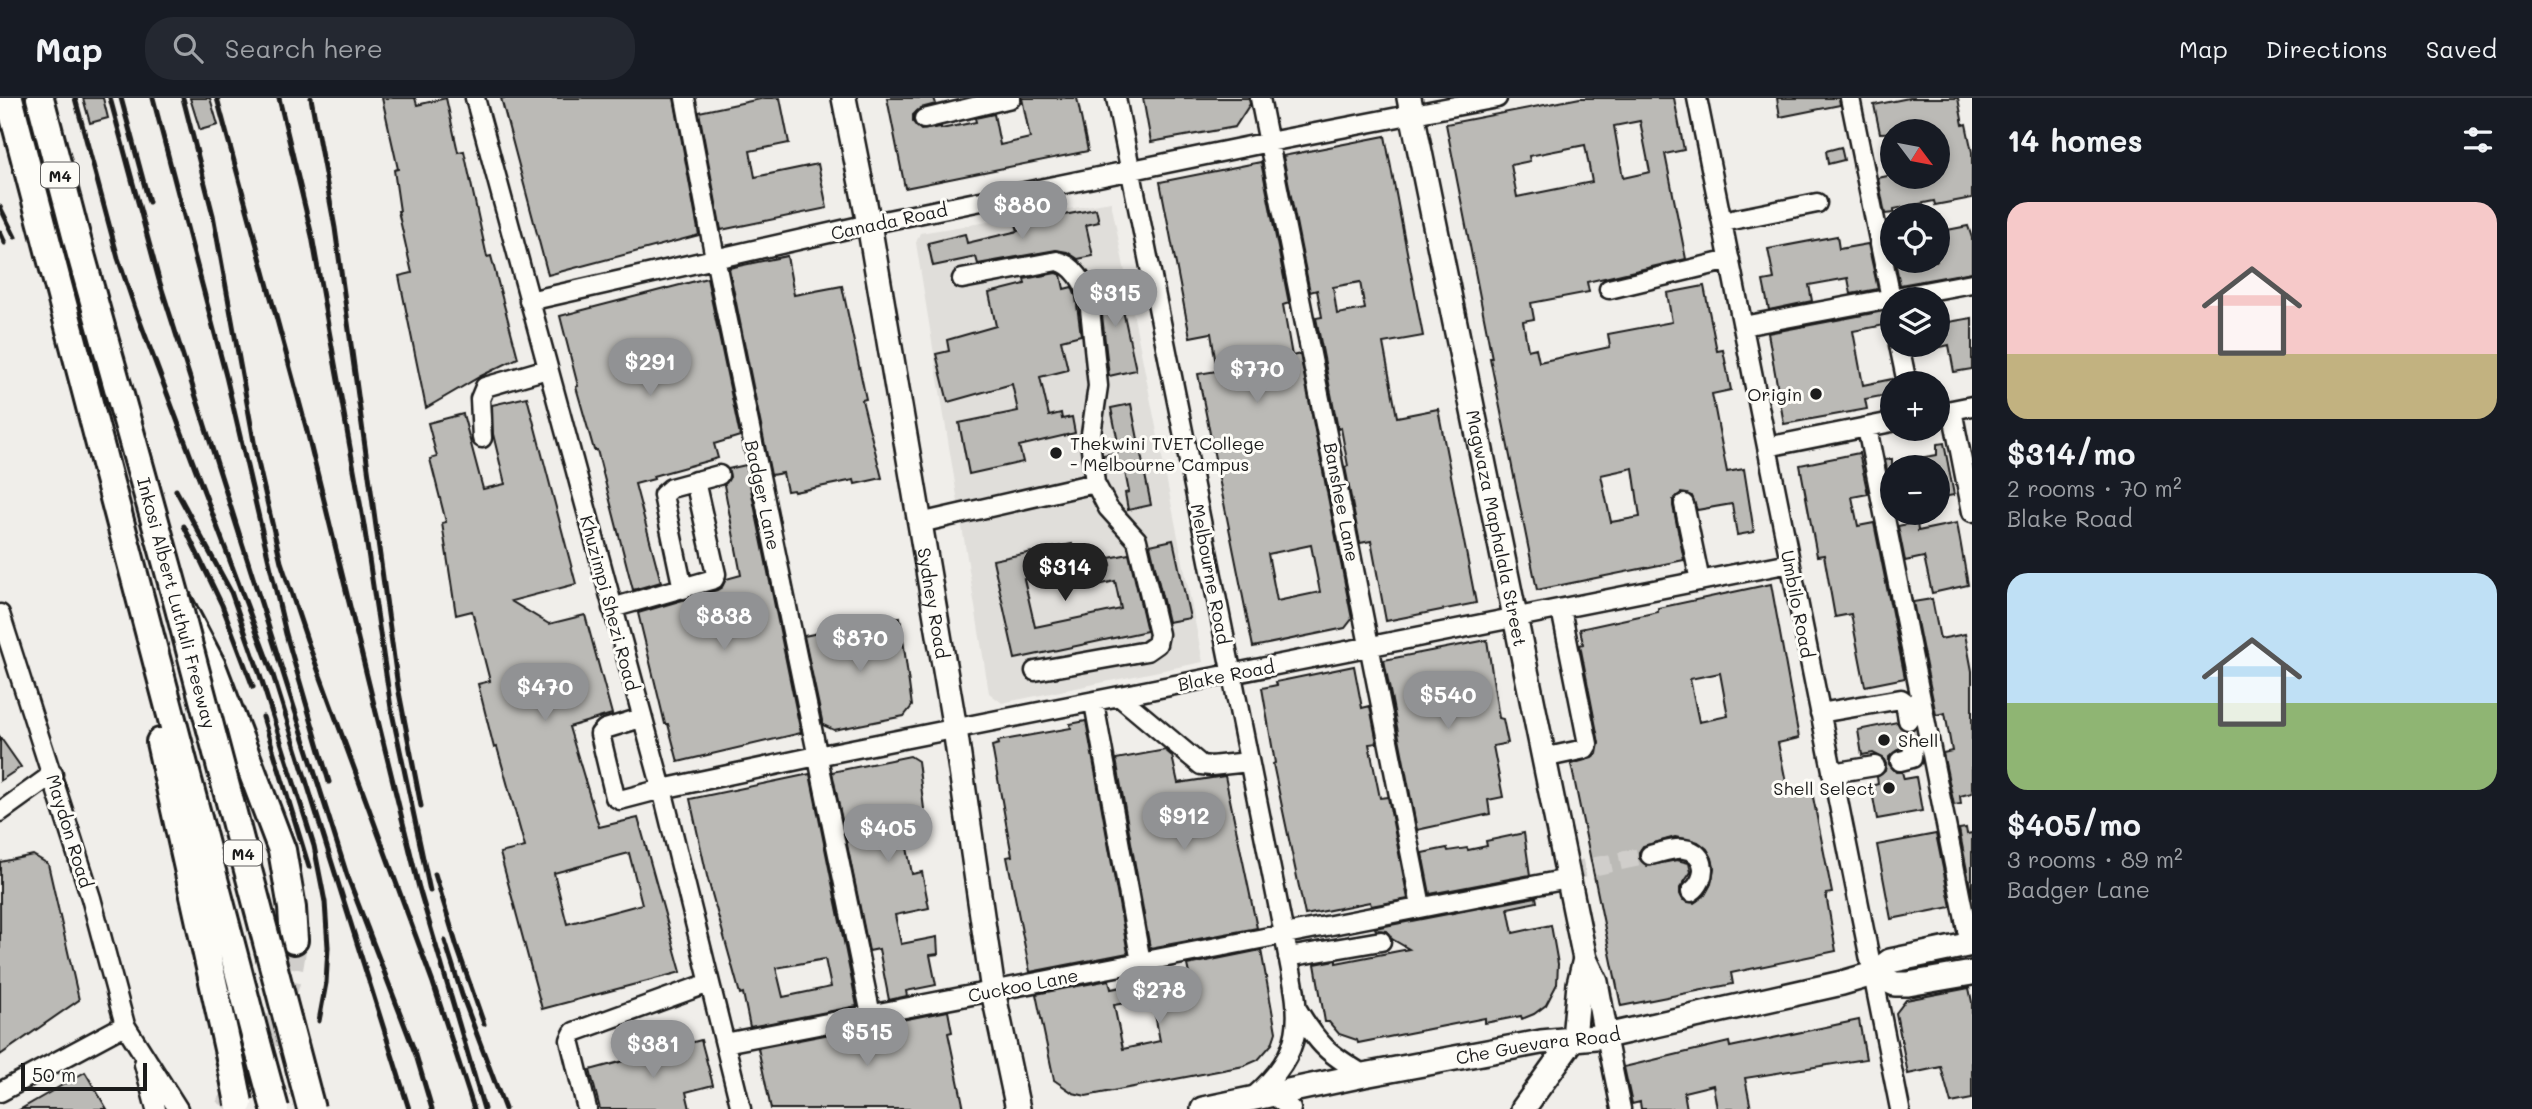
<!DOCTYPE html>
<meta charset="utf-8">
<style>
body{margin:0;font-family:Mali,sans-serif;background:#242831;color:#f1f3f6;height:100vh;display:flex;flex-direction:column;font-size:26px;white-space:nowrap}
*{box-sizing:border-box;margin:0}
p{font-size:23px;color:#9ea1a6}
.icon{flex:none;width:38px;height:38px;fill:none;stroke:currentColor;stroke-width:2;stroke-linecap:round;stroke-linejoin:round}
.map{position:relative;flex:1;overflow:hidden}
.sheet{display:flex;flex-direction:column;background:#171b24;width:560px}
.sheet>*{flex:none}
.needle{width:46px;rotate:122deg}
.fabs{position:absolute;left:1880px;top:21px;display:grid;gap:14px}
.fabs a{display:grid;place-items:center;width:70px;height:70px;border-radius:50%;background:#171b24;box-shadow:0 4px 10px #0003;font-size:35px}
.scale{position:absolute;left:21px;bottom:18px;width:126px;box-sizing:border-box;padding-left:7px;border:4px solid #1c1c1c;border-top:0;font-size:19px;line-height:24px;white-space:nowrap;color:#1c1c1c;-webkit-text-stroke:5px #fdfcf7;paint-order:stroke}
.price{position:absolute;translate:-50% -60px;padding:0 16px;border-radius:24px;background:#919294;color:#fff;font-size:23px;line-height:46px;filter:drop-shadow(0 2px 4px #0008)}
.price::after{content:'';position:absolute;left:50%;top:42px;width:21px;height:16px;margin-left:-10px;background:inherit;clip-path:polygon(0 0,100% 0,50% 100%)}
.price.current{background:#222;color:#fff}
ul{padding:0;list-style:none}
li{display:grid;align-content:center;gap:14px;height:371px;padding:0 35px}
li span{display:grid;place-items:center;height:217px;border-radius:21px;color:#555}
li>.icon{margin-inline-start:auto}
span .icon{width:126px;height:126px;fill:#fffc;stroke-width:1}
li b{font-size:30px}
h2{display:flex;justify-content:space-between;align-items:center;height:84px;padding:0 35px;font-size:30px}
header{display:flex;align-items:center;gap:42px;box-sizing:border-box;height:98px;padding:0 35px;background:#171b24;border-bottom:2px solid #363941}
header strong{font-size:33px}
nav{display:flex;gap:38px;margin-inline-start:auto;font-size:24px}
.search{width:490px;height:63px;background:#242831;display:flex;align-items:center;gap:18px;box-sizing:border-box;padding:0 24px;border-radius:28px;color:#9ea1a6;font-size:26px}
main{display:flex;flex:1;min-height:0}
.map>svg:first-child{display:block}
.built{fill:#e0deda}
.building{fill:#bbbab6;stroke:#1c1c1c;stroke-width:2;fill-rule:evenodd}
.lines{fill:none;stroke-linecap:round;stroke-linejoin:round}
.minor-tunnel{stroke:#d0cecb;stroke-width:18;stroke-dasharray:18 9;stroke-linecap:butt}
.highway-tunnel{stroke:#d0cecb;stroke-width:26;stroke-dasharray:26 13;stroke-linecap:butt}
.minor-casing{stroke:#1c1c1c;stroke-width:23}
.major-casing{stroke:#1c1c1c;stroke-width:28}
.highway-casing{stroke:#1c1c1c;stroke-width:32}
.minor{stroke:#fdfcf7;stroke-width:18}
.major{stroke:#fdfcf7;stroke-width:23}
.highway{stroke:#fdfcf7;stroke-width:26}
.rail{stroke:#1c1c1c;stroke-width:5}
.highway-bridge-casing{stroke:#1c1c1c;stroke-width:32;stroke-linecap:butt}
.highway-bridge{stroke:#fdfcf7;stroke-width:26}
.poi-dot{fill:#1c1c1c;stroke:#fdfcf7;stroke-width:2.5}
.labels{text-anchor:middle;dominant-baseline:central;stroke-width:6;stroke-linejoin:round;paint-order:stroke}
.shield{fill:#fdfcf7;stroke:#605f5e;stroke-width:2}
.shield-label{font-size:16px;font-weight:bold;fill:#1c1c1c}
.street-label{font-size:18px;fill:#1c1c1c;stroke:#fdfcf7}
.poi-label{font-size:18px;fill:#1c1c1c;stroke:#fdfcf7;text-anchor:end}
</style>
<header>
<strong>Map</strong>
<div class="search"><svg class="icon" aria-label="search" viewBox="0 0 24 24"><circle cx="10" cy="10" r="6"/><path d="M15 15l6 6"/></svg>Search here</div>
<nav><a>Map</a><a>Directions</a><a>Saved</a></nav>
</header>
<main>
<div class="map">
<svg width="1972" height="1011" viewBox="0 0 1972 1011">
<rect width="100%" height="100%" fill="#f0eeea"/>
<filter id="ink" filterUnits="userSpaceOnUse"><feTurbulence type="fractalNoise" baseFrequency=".0143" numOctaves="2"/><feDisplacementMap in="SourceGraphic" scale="14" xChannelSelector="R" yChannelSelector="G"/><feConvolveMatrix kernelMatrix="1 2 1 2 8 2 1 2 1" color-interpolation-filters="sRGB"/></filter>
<g filter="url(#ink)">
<path class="built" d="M1111,104l92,460 -201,41 -13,-10 -73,-450 4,-10z"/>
<path class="building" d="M83,0h20l5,20 -18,5z
M190,0h20l8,27 -18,5z
M382,0h33l2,7 29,-7 12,54 6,-1 23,106 4,-1 27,102 -37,18 -55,32 -27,-132 13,-3 -14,-62h2l-6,-41 4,-1z
M501,0h173l25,137 -151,40z
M765,0h15l9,45 -39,8 5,26 63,-13 9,44 -106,22 -22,-118z
M887,0h47l2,6 -15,4 -8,7v7l8,8 20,-3v2l35,-7 -1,-4 19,-4 6,31 30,-7 -8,-40h55l11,53 -183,37z
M1143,0h106l1,6 -15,23 -84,15z
M1580,0h94l10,52 -19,4 21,105 -99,23 2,10 -58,11 3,16 -11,2 5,29 8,-2 3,14 71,-15 -2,-13 64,-12 -5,-29 37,-7 13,65 6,-1 8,40 -19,4 15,78 17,-3 10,63 -17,3 -5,-31 -35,6 -5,-14 -11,-3 -8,7v6l11,54 -147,30 -47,-232h2l-46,-234zM1640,23l10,51 -27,6 -9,-52zM1585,47l7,37 -75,15 -6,-32 19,-4 -1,-5zM1633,370l7,49 -29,5 -10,-47z
M1777,0h62l1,7 -60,12z
M1909,0h49l5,27 3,-1 6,28v46l-37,7 -1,-4 -40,8v4l-9,1 -7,-36 14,-3v2h45v-46l-57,2 -6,-28z
M1385,38l38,200 -40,7 14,74 41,-8 38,194 -90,18 -15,-80 -11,2 -15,-76 3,-1 -7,-38 -3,1 -22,-111 6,-1 -5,-27 -7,2 -27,-136zM1360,184l5,27 -28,5 -4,-27z
M1841,49l3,13 -16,4 -2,-13z
M1261,64l28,141 -6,2 9,51 8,-2 52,265 -7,9 -92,19 -55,-273 19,-3 -6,-38 -21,4 -30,-155zM1311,447l9,47 -43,9 -9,-47z
M1096,111l3,13 -13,3 7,31 -15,3 -11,-7 -11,-2 -78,14 -2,-7 -43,9 -5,-23 37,-9 2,9 51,-12 -2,-7z
M1968,128l4,12v34l-72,13 -5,-24h42v-29z
M1837,138l2,13 29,-5 10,45 -27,5 -3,-16 -39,7 3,16 -43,9 -6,-29 11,-2 -6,-30z
M787,158l7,39 48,-9 24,113 -4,1 20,78 -27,6 -1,-4 -60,12 -1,-2 -6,1 -4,-18 -12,2 -42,-207z
M1056,175l5,2 3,14 8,-2 4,10 5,38 -20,5 7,30 -28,7 9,39 12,-3 1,6 10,-2 3,16 -56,13 4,16 -54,12 -10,-51 59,-12 -6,-27 -64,18 -12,-48 13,-3 -2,-11 49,-14 -7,-33 36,-9 -1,-5z
M707,180l33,158 -26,8 4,14 -65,18 1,3 -19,5 26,98 -28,8 -36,-140h-3l-18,-63 2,-1 -18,-70z
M1116,180l20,92 -27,6 -9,-78 -5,-16z
M1884,213l4,3 2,10 -37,7 10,54 29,-6v15l-27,5 2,10 -83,15 -16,-91z
M1972,220v51l-18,3 -5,-27 -12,3v-24z
M527,299l49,187 -65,17 38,23 36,-9 27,99 -43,13 30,100 39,-9 43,154 -139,37 -42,-156 25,-6 -28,-100 -3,1 -16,-64 12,-3 -18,-70 -16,4 -14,-92 4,-1 -16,-63 7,-2 -9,-34 35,-9 20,75 22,-5 -12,-50 -1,-29zM629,755l13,51 -75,20 -13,-51z
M1131,306l20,101 -23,5 -3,-17 4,-1 -5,-25 -19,4 -2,-16 17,-3 -9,-44z
M1944,345l10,52 -17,3v-31h-29l-1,-7 30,-5v-11z
M1859,355l9,41 -16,3 6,29 16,-3 31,155 -40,8 -14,-72 -16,3 -11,-62 -7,1 -17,-91z
M1892,361v30h-1l-6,-29z
M746,367l55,268 -123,29 -10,-38h-3l-27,-111 79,-23 5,-3 4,-8 15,-4 -17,-90 6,-8 -2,-8z
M1917,424l1,9 39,-8 11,62 -36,8 -8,-36 -19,4 -7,-35z
M1173,442l17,78 -22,4 -18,-77z
M1072,446l5,26 -53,9 11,48 86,-18 -6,-28 -25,6 -4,-16 25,-6 -2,-7 20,-4 18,77 -132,28 -22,-99z
M1771,486l28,154 -21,5 10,49 23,-5 21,106 -6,1 10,57 -105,22 2,11 -112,22 -50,-242 21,-6 5,-4 2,-11 -19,-98 3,-1 -3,-15 78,-17v-4zM1720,575l8,43 -29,6 -9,-43zM1675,739l23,5 9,7 5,9 2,10 -3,16 -6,11 -11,8 -11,-3 -3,-6v-6l11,-16 -2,-9 -12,-3 -30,6 -8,-8v-6l4,-6z
M1932,501l8,40 25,-5 7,37v122l-12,3 1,8 -7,1 -11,-52 9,-2 -7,-38 -9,2 -23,-113z
M900,519l12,89 -8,10 -70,14 -11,-5 -19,-89 29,-6 1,4 40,-8 -2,-4z
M1487,542l12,78 4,1 5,24 -15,3 10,51 -15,3 2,14 -73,16 -33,-170z
M1354,568l8,42 8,-2 7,37 -8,1 11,54 8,-1 20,102 -37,7 -1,-4 -65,13 -32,-151 2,-1 -13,-75 15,-3 -1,-3z
M1086,623l42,232 -98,19 -23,-115 5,-1 -20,-110 7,-2 -1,-3 73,-13 -1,-4z
M1897,624l6,8 11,-1 1,6 -6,1 -5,3 -3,8 -12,10v7l7,8h6l2,7 12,-2 6,34 -45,8 -6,-33 7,-2 -1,-7 8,-6 1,-7 -3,-6 -10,-5 -11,2 -4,-25z
M0,639l21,30 -21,14z
M1165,652l7,6 6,27 47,-7 32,152 -107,20 -34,-189z
M910,658l8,5 9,72 -22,4 7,37 10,-2 7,36 -34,7 6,29 36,-7 1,17 -8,1 6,30 -30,6 1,5 -18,4 -10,-51 -10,2 -37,-179z
M810,676l47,232 -107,21 -7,-34 -3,1 -33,-118 -17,-77zM825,861l6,28 -48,10 -7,-29z
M1966,730l1,6 5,-1v64l-13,-68z
M1524,735l6,42 -100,19 -8,-41 25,-5 1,3 19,-3 1,2 19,-4 -1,-5z
M1936,736l15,73 -60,12 -14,-74z
M33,757l15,9 31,136 -79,55v-193z
M1536,799l1,5 -29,6 5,25 38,-8 7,39 -1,20 -11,21 -12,9 -12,5 -1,-3 -36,7v-5l-127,25 -1,-3 -18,-6 -10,-12h-4l-10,-58 21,-4v3l73,-14 -17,-10 -6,-8 -10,-1 -1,-2z
M1261,852l15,82 -4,12 -14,16 -14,6 -158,30 -13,-3 -19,-13 -18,-86 73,-14 2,9 78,-15 -2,-9zM1152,900l8,43 -37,8 -9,-44z
M1969,890l3,14v97l-21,4 -10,-36 -33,7 -12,-61 10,-13z
M948,913l4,21 -4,1 16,76h-193l-13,-61z
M1859,922l7,39 -121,19 6,31h-34l-4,-24 -29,7 3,17h-46l-1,-7 -8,2 -8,-37 105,-25 1,5z
M701,942l12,45 -27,7 4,17h-90l-10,-39z
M85,974l22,37h-86z"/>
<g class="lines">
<path class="minor-tunnel" d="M1908,622l5,26
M1567,774l83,-17"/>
<path class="highway-tunnel" d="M227,1011c33,-47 63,-112 67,-169"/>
<defs>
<path id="minor" d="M475,0l187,691 79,320
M685,0l30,160 156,757
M1116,0l168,836c13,73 31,110 -32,164
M1260,0l161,808
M1697,0l203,1011
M1850,0l42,205
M924,21l87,-21
M1722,124l95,-19
M962,181l95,-18c17,3 28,23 32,38l9,87 -8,55 5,42 13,25 29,32 22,94 -2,10 -10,7 -112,20
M1609,191l121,-29
M529,203l340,-77 400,-82 228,-44
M1743,228l229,-43
M1899,247l8,38
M1952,312l20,102
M1937,315l35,-7
M1867,330l103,517
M482,340l-2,-39 5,-12 62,-18
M1767,349l125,-25
M1684,406l16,77
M920,425l175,-40
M683,491l-20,-94 8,-7 48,-13
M612,510l102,-29 2,-5 -21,-93
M0,516l91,284 34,127 53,84
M1120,599l81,68 10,1 38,-4
M1094,605l47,259
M1820,615l81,-14 4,3 3,18
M641,620l-36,11 -5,5 15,63 5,3 42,-11 155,-33 973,-193
M1543,660l42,-9 3,-5 -27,-135
M1900,663l12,-3 1,-12
M1832,675l43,-7
M0,714l53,-38
M1650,757c10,-2 24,-8 34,-6 24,3 24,31 7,43
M1288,859l93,-16
M1297,911c22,37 31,44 67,66
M1606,938l15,73
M725,945l843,-164
M144,966l12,45
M0,994l125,-67
M1272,996l19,15
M587,1011l-17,-69 4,-8 135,-49"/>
<g id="major">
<path id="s1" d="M844,0l25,126 86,505 38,262 25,118"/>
<path id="s2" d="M1409,0l176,861 11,23 10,54"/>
<path d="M1873,876l22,10h13l64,-11"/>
<path id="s3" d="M1203,1011l161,-34 177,-33 65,-6 236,-53 31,-9 17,-13 82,-17"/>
<path d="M1523,1011l51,-71 5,-54 6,-25"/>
</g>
<path id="highway" d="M9,0l248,945
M40,0l40,153 96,346 36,69 70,184 10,58 2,32
M160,644l70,316"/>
</defs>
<use href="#minor" class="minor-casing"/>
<use href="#major" class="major-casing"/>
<use href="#highway" class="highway-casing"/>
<use href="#minor" class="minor"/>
<use href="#major" class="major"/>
<use href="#highway" class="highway"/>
<path class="rail" d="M75,0l43,160 18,53 137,364 136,434
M110,0l49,182 188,595 69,180 16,54
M121,0l28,104
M153,0l73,278 60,258 43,148
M183,0l30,117 44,243 24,104 26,78 126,343 41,126
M217,0l89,329 113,461 65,221
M279,0l33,138 52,289 27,183 39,183
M311,0l24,130 63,459 23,119
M0,109l15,30
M0,134l5,11
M176,392l55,102 27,77 56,177 11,56 3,45 -2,36 -7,38
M184,428l38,79 31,82
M263,619l46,150
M435,776l22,73 27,77
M445,843l17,54 43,114"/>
<defs>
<path id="highway-bridge" d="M176,499l135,512
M257,945l18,66
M230,960l9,45"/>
</defs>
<use href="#highway-bridge" class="highway-bridge-casing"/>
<use href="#highway-bridge" class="highway-bridge"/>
</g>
</g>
<g class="poi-dot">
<circle cx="1816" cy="296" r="7"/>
<circle cx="1056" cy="355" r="7"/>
<circle cx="1884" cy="642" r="7"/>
<circle cx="1889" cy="690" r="7"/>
</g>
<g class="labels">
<g class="shield">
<rect x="41" y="64.5" width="38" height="25" rx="5"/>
<rect x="224" y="742.5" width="38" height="25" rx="5"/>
</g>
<g class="shield-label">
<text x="60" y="77">M4</text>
<text x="243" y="755">M4</text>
</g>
<g class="street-label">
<text transform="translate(889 123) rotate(-12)">Canada Road</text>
<text transform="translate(763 397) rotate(78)">Badger Lane</text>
<text transform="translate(1342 404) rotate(79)">Banshee Lane</text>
<text stroke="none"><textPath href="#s2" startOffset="439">Magwaza Maphalala Street</textPath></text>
<text transform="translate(1211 476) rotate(79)">Melbourne Road</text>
<text transform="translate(177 505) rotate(75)">Inkosi Albert Luthuli Freeway</text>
<text transform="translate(610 505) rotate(75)">Khuzimpi Shezi Road</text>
<text stroke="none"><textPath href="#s1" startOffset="513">Sydney Road</textPath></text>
<text transform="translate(1798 506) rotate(79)">Umbilo Road</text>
<text transform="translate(1226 577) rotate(-11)">Blake Road</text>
<text transform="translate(70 733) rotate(73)">Maydon Road</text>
<text transform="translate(1023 887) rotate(-11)">Cuckoo Lane</text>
<text stroke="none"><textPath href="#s3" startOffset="341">Che Guevara Road</textPath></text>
</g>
<g class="poi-label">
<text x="1802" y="296">Origin</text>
<text x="1070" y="345" text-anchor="start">Thekwini TVET College<tspan x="1070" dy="21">- Melbourne Campus</tspan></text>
<text x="1898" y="642" text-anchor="start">Shell</text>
<text x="1875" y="690">Shell Select</text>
</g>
</g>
</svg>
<div class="fabs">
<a><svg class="needle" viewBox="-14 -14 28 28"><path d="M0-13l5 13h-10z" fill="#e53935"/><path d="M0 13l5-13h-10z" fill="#9ea1a6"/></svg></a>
<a><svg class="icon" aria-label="locate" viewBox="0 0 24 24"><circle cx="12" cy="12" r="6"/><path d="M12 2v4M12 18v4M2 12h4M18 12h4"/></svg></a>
<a><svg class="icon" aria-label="layers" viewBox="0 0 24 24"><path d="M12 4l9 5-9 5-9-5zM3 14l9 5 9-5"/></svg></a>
<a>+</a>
<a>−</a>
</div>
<div class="scale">50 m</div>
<b class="price" style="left:1022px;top:143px">$880</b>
<b class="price" style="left:1115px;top:231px">$315</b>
<b class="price" style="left:650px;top:300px">$291</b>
<b class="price" style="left:1257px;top:307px">$770</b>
<b class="price current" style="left:1065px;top:505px">$314</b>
<b class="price" style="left:724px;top:554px">$838</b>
<b class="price" style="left:860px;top:576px">$870</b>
<b class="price" style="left:545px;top:625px">$470</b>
<b class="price" style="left:1448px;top:633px">$540</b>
<b class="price" style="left:1184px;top:754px">$912</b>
<b class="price" style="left:888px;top:766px">$405</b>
<b class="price" style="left:1159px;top:928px">$278</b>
<b class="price" style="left:867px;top:970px">$515</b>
<b class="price" style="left:653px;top:982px">$381</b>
</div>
<section class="sheet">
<h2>14 homes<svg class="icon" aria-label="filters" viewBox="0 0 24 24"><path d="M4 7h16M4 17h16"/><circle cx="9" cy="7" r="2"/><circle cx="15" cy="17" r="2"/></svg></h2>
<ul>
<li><span style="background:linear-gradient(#f6c9c9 70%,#c2b280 0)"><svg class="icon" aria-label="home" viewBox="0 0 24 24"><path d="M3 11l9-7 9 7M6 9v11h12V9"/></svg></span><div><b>$314/mo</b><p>2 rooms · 70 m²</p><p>Blake Road</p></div></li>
<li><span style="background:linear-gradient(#bfe0f5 60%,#8fb573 0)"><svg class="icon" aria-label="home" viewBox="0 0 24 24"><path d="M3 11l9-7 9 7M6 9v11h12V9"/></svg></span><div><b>$405/mo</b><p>3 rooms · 89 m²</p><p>Badger Lane</p></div></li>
</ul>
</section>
</main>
